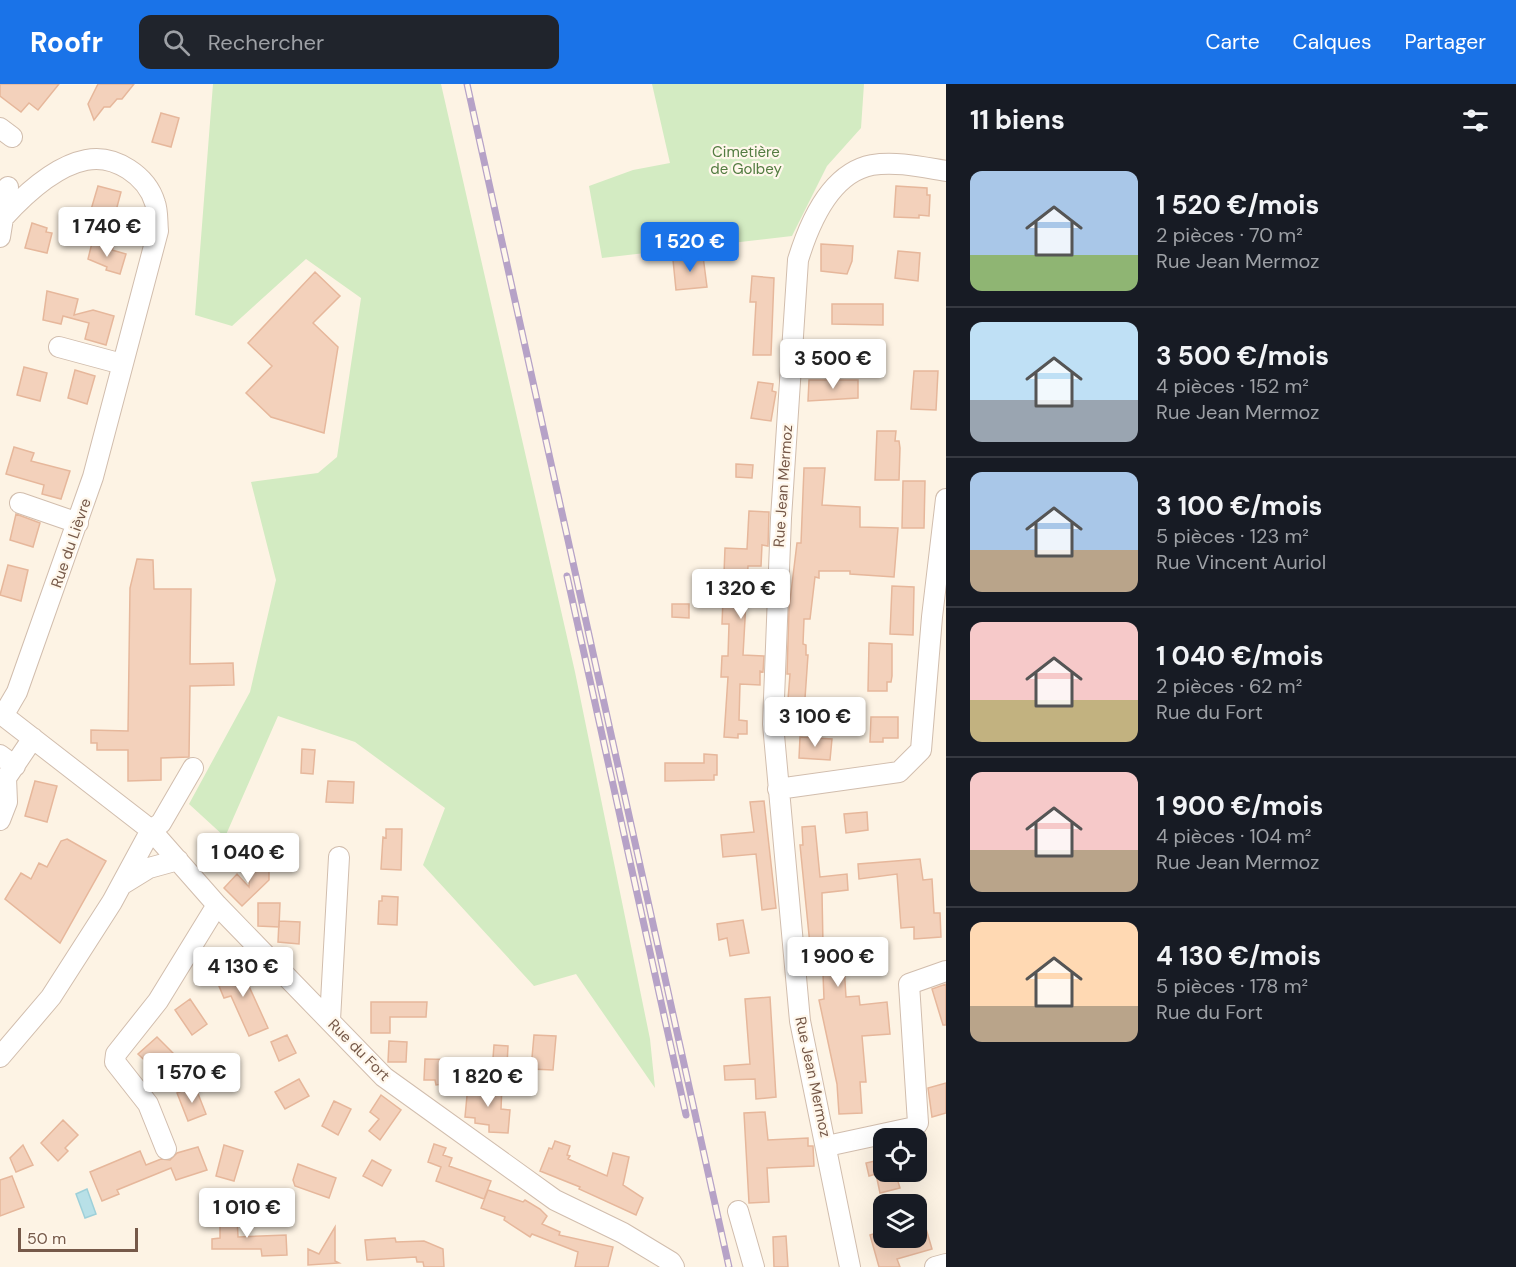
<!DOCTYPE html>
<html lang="fr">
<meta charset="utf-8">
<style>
body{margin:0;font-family:"DM Sans",sans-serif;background:#20242c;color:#f1f3f6;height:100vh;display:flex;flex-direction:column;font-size:22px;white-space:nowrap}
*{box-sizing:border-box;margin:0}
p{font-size:20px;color:#9ea1a6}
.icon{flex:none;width:33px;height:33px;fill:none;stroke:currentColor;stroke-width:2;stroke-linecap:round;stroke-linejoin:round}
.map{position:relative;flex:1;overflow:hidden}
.side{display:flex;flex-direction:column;background:#171b24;width:570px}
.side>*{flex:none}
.buttons{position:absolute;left:873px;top:1044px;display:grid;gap:12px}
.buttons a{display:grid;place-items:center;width:54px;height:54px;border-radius:12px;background:#171b24;box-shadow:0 6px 24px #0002;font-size:30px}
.scale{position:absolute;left:18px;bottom:15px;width:120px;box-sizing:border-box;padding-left:6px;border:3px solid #765949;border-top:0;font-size:16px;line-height:21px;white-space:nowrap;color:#765949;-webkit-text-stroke:4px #fff7eb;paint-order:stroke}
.price{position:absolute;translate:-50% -51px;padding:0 14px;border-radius:6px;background:#fff;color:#222;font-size:20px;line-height:39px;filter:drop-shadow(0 2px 3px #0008)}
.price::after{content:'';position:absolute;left:50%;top:36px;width:18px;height:14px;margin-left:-9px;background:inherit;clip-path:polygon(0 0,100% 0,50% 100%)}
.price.current{background:#1a73e8;color:#fff}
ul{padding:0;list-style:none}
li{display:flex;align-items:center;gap:18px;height:150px;padding:0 24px}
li+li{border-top:2px solid #363941}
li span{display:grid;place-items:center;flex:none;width:168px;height:120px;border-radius:12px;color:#555}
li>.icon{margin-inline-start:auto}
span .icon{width:72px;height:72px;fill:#fffc;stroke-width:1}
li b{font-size:26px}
h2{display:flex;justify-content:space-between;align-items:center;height:72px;padding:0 24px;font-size:26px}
header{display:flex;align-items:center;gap:36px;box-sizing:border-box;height:84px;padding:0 30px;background:#1a73e8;color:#fff}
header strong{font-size:28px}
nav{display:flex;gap:33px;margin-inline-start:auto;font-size:21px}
.search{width:420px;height:54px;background:#20242c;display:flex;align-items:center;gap:15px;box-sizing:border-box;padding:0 21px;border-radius:12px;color:#9ea1a6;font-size:22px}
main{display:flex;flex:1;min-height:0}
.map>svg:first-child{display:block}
.green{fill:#d3ebc2}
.water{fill:#b8e0e7;stroke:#9ed0d9;stroke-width:1.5}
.building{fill:#f3d1bb;stroke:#e6b79b;stroke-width:1.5}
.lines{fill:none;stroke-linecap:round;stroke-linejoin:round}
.minor-casing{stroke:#d1bdad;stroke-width:22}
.minor{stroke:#fff;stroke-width:20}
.rail-casing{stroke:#b6a2c7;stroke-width:7}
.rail{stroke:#fff7eb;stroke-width:4.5;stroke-dasharray:14;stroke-linecap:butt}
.labels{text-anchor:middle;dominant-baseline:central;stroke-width:4.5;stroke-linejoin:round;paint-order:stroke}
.park-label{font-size:15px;fill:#537c41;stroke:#fff7eb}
.street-label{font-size:15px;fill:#765949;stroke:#fff7eb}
</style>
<header>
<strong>Roofr</strong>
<div class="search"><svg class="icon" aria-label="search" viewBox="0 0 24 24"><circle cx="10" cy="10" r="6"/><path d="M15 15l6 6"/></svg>Rechercher</div>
<nav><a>Carte</a><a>Calques</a><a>Partager</a></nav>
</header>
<main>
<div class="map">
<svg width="946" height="1183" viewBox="0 0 946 1183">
<rect width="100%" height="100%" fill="#fdf3e4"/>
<path class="green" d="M213,0h228l134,588 75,367 5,49 -79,-114 -42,12 -111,-121 22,-57 -90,-66 -77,-26 -53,121 -36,-33 61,-112 26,-112 -25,-98 67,-9 19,-16 24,-159 -55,-39 -74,67 -37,-11z
M652,0h212l-3,44 -34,38 -35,70 -190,22 -13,-72 44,-16 37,-7z"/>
<path class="water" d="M87,1105l9,25 -11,4 -9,-24z"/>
<path class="building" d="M0,0h59l-21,26 -9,-7 -8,9 -21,-16z
M98,0h36l-12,15h-5l-7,8h-6l-10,13 -6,-16z
M161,29l18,5 -8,29 -19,-5z
M98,102l23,6 -8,30 -23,-9z
M896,102l31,2v7h3l-1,21 -10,-1v3l-25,-1z
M32,139l15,5 -1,4 6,1 -5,20 -22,-5z
M92,159l21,5 -1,2 14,4 -6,20 -14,-4 1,-3 -19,-8z
M821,160l32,2 -1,15 -5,13 -26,-3z
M898,167l22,2 -2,28 -23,-3z
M703,172l4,31 -31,3 -3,-30z
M315,188l25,24 -27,27 25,24 -14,86 -53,-16 -25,-24 26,-27 -24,-23z
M752,192l22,2 -3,77h-18l3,-53h-6z
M47,207l31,8 -4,16 19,-5 21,6 -8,29 -21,-6 4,-16 -26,-7 -2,8 -18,-4z
M832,220h51v21l-51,-1z
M24,283l23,6 -7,28 -23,-6z
M75,286l20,6 -8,28 -19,-6z
M914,287h24l-2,39 -25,-1z
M809,296h49v18l-50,3z
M758,298l15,2 -1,7 4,1 -5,29 -20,-3z
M877,347h19l-1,10h4l1,7 -1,32h-24z
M14,363l20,6 -3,8 39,10 -9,28 -19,-5 2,-9 -38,-11z
M736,380l17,1 -1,13 -16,-1z
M804,384h21l-3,37 38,2v20l38,1 -4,49 -44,-3v-3h-31v7l-4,-1 -5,42h-6l-1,25 3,1v10h2l-5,72 -17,-2 4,-51h-3l2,-65 8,-66h4z
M903,397h22l-1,47h-22z
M749,427l20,1 -1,34 -6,-1 -1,21h-13l-5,89 21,1 -1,16 -3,-1v14l-20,-1 -1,36 8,1v13h-9v4l-14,-1 4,-60h-7l1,-21h6l1,-32h-7l3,-76 22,1z
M16,430l24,9 -7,24 -23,-7z
M137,475l16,1 1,29h37l-1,75 43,-1 1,22 -44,1 -1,71 -28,1v22l-33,1v-31h-31v-7h-6v-13l37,1 2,-143z
M8,481l20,5 -7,31 -21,-6z
M892,502l22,1 -1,48 -23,-1z
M672,520h17v14l-17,-1z
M869,559l23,1v32l-1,6h-4v9h-19z
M871,633h27v21h-15v4h-13z
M800,653l32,2 -2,21 -31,-2z
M302,665l13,1 -2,24 -12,-1z
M704,670l13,1v20h-3v5l-49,1v-18h39z
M35,697l22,5 -10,36 -22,-6z
M328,697l26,1 -1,21 -27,-1z
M764,717l12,107 -14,2 -6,-56 -33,3 -2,-22 33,-3 -4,-30z
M867,728l1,18 -22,3 -2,-19z
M815,742l5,51 27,-3 1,16 -26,3 1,52h4v11l5,-1 1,10h11l2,32 13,-1 1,9 27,-3 3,32 -28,2 4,46h-6l2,31 -23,1 -2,-30 -18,-84 5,-1 -1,-25 -10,1 -13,-130h3l-1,-18z
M386,745h16l-1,41 -20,-1 2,-32 3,1z
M67,755l39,22 -46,82 -55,-44 16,-26 10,6 8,-16 8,4 14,-26z
M920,775l3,21 9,-1 2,34h6l1,24 -27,2v-12l-13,1 -4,-54 -38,5 -1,-15z
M250,782h19v14l-27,26 -18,-18 13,-14 12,13z
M382,812l16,1 -1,28 -19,-1 1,-23h3z
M258,819h22l-1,24 -21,-1z
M743,836l6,33 -19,3 -3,-18 -8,2 -2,-16z
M279,837l21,1 -1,22 -21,-2z
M237,876l31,68 -19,8 -18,-40 -7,2 -5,-12 8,-4 -6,-15z
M946,900v41h-3l-11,-36z
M770,913l6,100 -20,2 -1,-20 -30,1 -1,-14 26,-2 -5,-65z
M190,915l17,25 -15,11 -17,-25z
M371,918h56l-1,15h-36v16h-19z
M287,951l9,18 -17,8 -8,-19z
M534,951l22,1 -3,34 -22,-1z
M157,953l16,16v5l-15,15 -20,-19z
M389,957l18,1 -1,20h-18z
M494,961l14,1 -2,39 -15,-1z
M425,975l43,1 -2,29 -21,-1 -2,-4 -7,1 -1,-5h-11z
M299,995l10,17 -24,13 -10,-17z
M946,999v30l-14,4 -4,-29z
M468,1001l34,1 -1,23 9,1 -2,23 -19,-1v-7l-14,-2v-5l-10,-1z
M195,1002l11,28 -18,7 -11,-28z
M381,1011l20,15 -21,30 -11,-9 10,-12 -9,-7z
M334,1017l17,8 -13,26 -16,-9z
M765,1028l3,28 40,-2v8h5l1,20 -47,2 2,34 -20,1 -5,-90z
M63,1036l15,15 -13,13 3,3 -10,10 -17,-18z
M555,1057l15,5 -3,9 3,1 -2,3 39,17 6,-23 16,4 -6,28 20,13 -7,17 -57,-26 1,-2 -40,-16 9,-23 3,1z
M434,1060l12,4 -3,7 9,3 -3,8 42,15 -7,18 -48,-18 5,-14 -13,-5z
M23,1061l10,20 -17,7 -6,-14z
M224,1061l19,6 -9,30 -18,-5z
M198,1063l9,23 -31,10 -5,-12 -54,22 2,4 -17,7 -12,-29 50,-21 6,14 15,-6 9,1 7,-7z
M884,1075v13h11l5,16 -20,5 -4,-19 -7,2 -3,-13z
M372,1076l19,10 -9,16 -19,-10z
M298,1080l38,14 -7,20 -34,-12 -2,-6z
M12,1092l12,31 -24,9v-36z
M488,1106l35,12 2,-2 15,9 7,7 -5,8 18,8 -1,3 54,12 -5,20h-33l3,-15 -46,-18 -2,3 -26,-17 1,-3 -24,-9z
M916,1124h4l12,41 -35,10 3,8h-21l-9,-32 13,-4 1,7h32z
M237,1130l1,23 48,-2 1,20 -25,1 -1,-7h-49v-10l8,-1v-23z
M335,1143v34l4,2 -31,2v-16l11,5z
M786,1152l2,31h-14l-1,-30z
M395,1154l1,4 28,-1 19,8 1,18h-20l-1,-5h-6l-1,-5 -49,3 -2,-20z"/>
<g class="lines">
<defs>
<path id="minor" d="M0,44l12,9
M3,134c21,-23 52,-52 83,-58 29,-6 61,16 69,43 3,8 2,19 3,28l-65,246 -76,215 -14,24
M0,153l8,-50
M59,263l63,17
M20,419l58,20
M0,629l151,117 66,75 167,172 171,123 68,33 48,29 3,5
M0,671l15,11
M778,705l121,-17 22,-22 11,-133 14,-118
M0,736l7,-18 -1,-24 27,-40
M123,800l26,-16 29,-8
M330,936l9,-163
M0,973l51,-60 61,-95 39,-72 10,-7 32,-55
M827,1062l88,-19 3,-4 -9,-139 37,-13
M166,1065l-18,-45 -33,-42 1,-8 42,-53 59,-96
M738,1127l16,56
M850,1183l-50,-246 -27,-297 8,-206 17,-258c11,-36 32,-87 74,-95 24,-4 50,2 74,6
M935,1183l11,-3"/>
</defs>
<use href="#minor" class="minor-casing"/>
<use href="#minor" class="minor"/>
<defs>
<path id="rail" d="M467,0l262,1183
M567,492l119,539"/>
</defs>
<use href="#rail" class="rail-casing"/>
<use href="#rail" class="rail"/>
</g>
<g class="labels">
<g class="park-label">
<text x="746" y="68">Cimetière<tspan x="746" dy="17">de Golbey</tspan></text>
</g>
<g class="street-label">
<text transform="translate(783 402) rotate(-86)">Rue Jean Mermoz</text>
<text transform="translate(71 459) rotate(-71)">Rue du Lièvre</text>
<text transform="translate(359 966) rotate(45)">Rue du Fort</text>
<text transform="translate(813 993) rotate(78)">Rue Jean Mermoz</text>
</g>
</g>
</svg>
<div class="buttons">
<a><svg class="icon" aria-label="locate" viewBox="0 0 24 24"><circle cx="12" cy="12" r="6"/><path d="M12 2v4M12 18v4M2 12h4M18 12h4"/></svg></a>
<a><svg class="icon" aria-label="layers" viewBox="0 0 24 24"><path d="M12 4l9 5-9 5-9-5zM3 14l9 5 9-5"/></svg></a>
</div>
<div class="scale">50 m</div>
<b class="price" style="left:107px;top:174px">1 740 €</b>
<b class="price current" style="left:690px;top:189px">1 520 €</b>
<b class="price" style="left:833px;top:306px">3 500 €</b>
<b class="price" style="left:741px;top:536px">1 320 €</b>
<b class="price" style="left:815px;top:664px">3 100 €</b>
<b class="price" style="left:248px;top:800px">1 040 €</b>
<b class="price" style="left:838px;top:904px">1 900 €</b>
<b class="price" style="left:243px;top:914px">4 130 €</b>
<b class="price" style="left:192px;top:1020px">1 570 €</b>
<b class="price" style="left:488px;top:1024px">1 820 €</b>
<b class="price" style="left:247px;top:1155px">1 010 €</b>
</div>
<section class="side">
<h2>11 biens<svg class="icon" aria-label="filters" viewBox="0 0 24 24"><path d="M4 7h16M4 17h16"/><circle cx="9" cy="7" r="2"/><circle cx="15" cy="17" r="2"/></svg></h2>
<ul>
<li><span style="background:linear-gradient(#a9c7e8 70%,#8fb573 0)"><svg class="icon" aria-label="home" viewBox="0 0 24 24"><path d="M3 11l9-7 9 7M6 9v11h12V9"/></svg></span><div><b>1 520 €/mois</b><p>2 pièces · 70 m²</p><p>Rue Jean Mermoz</p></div></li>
<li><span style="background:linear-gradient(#bfe0f5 65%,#9aa5b1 0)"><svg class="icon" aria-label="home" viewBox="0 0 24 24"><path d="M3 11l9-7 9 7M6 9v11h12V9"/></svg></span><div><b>3 500 €/mois</b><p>4 pièces · 152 m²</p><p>Rue Jean Mermoz</p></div></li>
<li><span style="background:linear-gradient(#a9c7e8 65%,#b9a48a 0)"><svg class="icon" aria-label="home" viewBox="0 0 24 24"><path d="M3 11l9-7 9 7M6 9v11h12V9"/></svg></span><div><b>3 100 €/mois</b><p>5 pièces · 123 m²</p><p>Rue Vincent Auriol</p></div></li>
<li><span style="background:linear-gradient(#f6c9c9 65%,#c2b280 0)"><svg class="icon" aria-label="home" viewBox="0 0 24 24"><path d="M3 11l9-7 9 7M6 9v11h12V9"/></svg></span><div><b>1 040 €/mois</b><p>2 pièces · 62 m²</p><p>Rue du Fort</p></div></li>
<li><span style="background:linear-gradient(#f6c9c9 65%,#b9a48a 0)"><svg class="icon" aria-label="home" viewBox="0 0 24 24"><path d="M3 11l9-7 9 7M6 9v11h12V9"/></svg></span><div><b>1 900 €/mois</b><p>4 pièces · 104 m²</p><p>Rue Jean Mermoz</p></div></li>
<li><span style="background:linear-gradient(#ffd9b3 70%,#b9a48a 0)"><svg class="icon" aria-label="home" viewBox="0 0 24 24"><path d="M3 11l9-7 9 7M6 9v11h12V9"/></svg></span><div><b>4 130 €/mois</b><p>5 pièces · 178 m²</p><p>Rue du Fort</p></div></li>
</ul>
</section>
</main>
